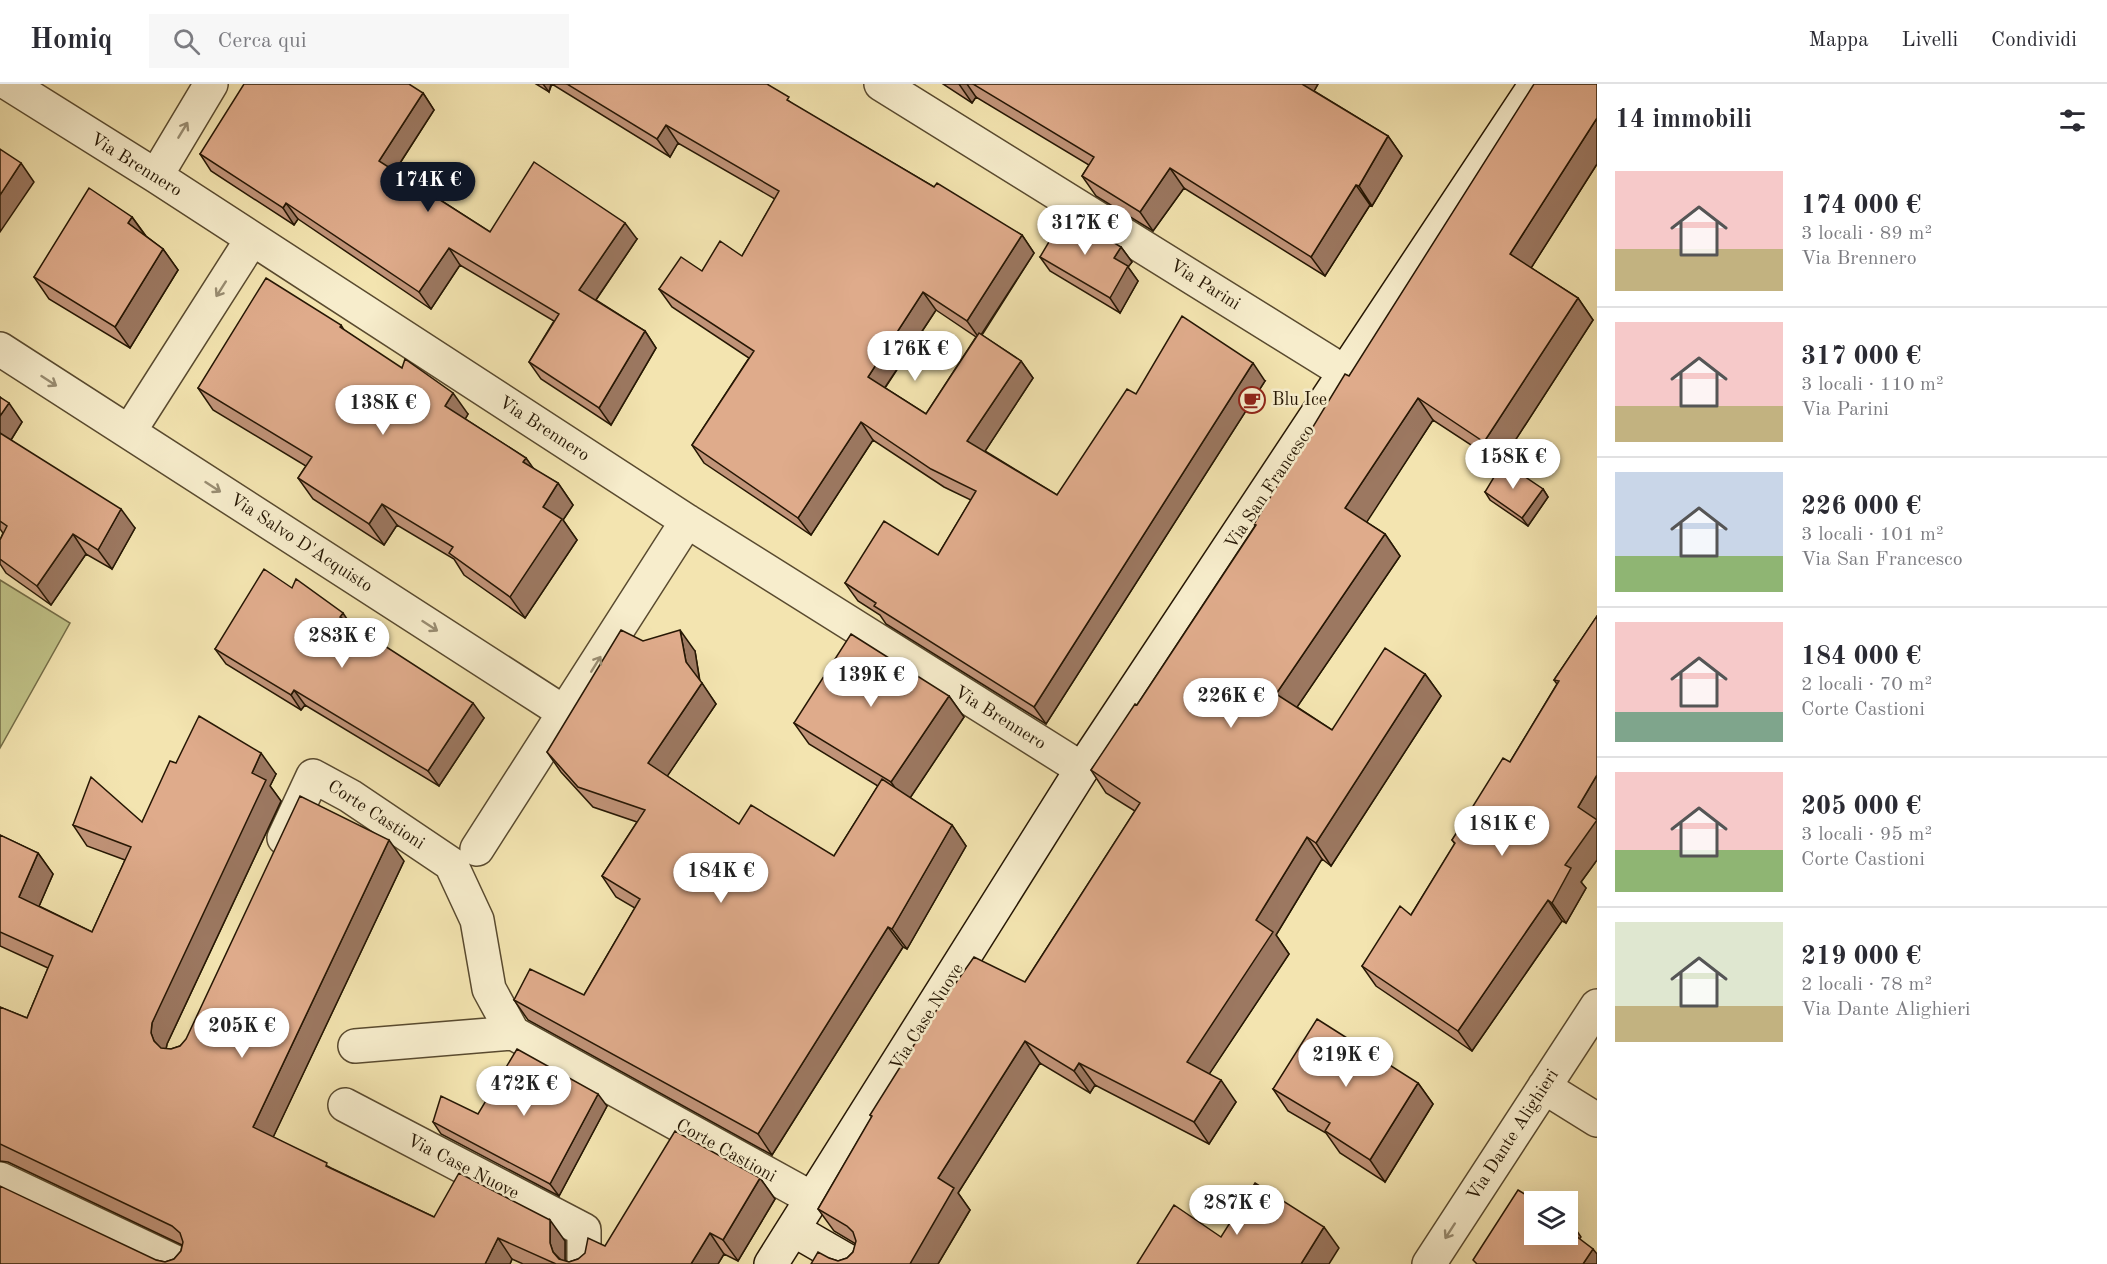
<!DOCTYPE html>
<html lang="it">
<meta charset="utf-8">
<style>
body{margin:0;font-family:"Old Standard TT",serif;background:#f7f7f7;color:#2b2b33;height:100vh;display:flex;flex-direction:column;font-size:22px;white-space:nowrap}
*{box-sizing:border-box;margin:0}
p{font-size:20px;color:#7c7c81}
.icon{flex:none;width:33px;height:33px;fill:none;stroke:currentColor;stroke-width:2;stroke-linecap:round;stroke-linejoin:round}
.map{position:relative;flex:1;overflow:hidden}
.panel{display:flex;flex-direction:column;background:#fff;width:510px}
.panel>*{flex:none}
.buttons{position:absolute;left:1524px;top:1107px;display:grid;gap:12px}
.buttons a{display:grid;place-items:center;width:54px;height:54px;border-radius:0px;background:#fff;box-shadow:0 6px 24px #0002;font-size:30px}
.price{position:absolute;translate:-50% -51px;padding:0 14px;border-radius:21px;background:#fff;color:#222;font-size:20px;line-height:39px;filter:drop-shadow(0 2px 3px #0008)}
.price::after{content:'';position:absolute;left:50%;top:36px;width:18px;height:14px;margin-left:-9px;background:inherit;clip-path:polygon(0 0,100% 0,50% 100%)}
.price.active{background:#111827;color:#fff}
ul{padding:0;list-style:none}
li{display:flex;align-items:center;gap:18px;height:150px;padding:0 18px}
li+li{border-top:2px solid #e1e1e2}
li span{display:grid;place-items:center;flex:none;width:168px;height:120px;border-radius:0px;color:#555}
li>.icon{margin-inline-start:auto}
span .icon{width:72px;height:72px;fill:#fffc;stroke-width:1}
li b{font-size:26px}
h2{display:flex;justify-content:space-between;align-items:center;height:72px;padding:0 18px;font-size:26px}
header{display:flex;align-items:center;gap:36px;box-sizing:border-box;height:84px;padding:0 30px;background:#fff;border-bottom:2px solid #e1e1e2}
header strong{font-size:28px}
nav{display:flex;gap:33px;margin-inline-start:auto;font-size:21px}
.search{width:420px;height:54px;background:#f7f7f7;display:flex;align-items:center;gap:15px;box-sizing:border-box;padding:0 21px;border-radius:0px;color:#7c7c81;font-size:22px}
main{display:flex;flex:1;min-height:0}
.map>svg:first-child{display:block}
.green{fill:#c0c287;stroke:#736c46;stroke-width:1.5}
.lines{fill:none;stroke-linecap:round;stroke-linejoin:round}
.street-casing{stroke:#594a2f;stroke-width:36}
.secondary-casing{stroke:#261704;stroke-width:36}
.street{stroke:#f7edcc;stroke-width:33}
.secondary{stroke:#f7edcc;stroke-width:33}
.wall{fill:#c09378;stroke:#261704;stroke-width:1.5;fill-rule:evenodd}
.shaded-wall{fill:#9c7861;stroke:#261704;stroke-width:1.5}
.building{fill:#dfab8b;stroke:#261704;stroke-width:1.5}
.oneway{stroke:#998d72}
.labels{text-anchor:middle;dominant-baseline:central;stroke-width:5;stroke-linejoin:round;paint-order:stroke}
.street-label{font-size:18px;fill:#261704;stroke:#f7edcc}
.poi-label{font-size:18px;fill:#261704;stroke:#f7edcc;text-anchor:start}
</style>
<header>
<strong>Homiq</strong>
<div class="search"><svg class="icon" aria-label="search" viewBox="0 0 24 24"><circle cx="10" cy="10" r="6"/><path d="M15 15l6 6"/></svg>Cerca qui</div>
<nav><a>Mappa</a><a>Livelli</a><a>Condividi</a></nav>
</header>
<main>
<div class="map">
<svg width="1597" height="1180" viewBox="0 0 1597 1180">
<rect width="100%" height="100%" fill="#f3e4b0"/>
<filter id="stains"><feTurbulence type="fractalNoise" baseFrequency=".00333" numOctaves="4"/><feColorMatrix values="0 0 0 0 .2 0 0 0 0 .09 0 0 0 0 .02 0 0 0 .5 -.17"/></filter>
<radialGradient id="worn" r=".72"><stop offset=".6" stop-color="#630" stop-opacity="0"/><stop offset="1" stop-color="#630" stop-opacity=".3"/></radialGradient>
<path class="green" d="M0,496l70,43 -70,125z"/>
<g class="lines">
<defs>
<path id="street" d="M9,0l147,92 531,345 395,248
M881,0l465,289
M156,92l55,-92
M0,265l565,364
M129,348l123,-193
M284,754l29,-62 37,20 101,68 26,56 12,69 24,44 300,166
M477,765l210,-328
M355,962l158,-13
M1544,1003l53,33
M345,1021l239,125v34
M0,1095l179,85
M1429,1180l168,-258"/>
<path id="secondary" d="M794,1146l59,34
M771,1180l311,-495 454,-685"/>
</defs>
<use href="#street" class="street-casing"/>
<use href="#secondary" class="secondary-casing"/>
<use href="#street" class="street"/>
<use href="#secondary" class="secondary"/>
</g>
<path class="wall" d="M536,0h231l27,21 140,82 88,48 12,18 -52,82 39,26 12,17 -48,73 72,44 79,-101 129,-13 -219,343 -160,-100 -6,-9 -22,-14 -13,-18 93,-28 33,-55 -27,-13 -71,-47 -62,95 -107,-72 -12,-18 57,-87 -77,-51 -13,-18 43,-18 40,-15 33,-57 -97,-56 -8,14 -118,-73 -3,8zM936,226l40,27 -50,77 -41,-26z
M943,0h375l-4,7 74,45 14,20 -30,50 -2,-1 -45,71 -141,-88 -31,43 -57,-35 -14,-20 7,-11 -113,-68 -4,6z
M1597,0v80l-66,104 47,30 15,22 -93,144 -67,-44 -67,102 19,12 15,22 -103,151 35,23 93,-56 16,22 -110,170 -9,-7 -46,76 13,19 -80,120 27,28 -27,42 -114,-59 -5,8 -50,-30 -82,130 12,17 -32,54h-127l18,-6 9,3 9,-3 6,-6 3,-8 -22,-13 -16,-22 54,-92 -2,-2 155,-133 110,-171 -29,-18 -15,-23 46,-65 118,-179 -1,-2 95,-148z
M423,9l11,17 -39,61 95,61 147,7 -41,61 49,31 11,17 -45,77 -70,-46 -12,-17 25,-41 -94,-56 -29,44 -133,-90 -4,6 -83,-54 -11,-17z
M132,133l14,19 17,13 15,21 -48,78 -81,-49 -15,-22z
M1121,163l11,15 -4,5 10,14 -18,32 -70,-42 -10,-14z
M341,241l3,5 124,84 -3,5 61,39 7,11 25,14 15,22 -10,15 14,20 -52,78 -61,-43 -10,-16 -57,-34 -13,20 -71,-46 -15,-21 8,-12 -93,-56 -15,-22z
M0,313l22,25 -11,18 124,88 -23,41 -26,-15 -35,51 -45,-32 -6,-9v-24l3,-7 -3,-4z
M1543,405l5,8 -20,29 -38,-26 -5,-8z
M292,504l58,35 134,95 -45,68 -134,-81 -4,5 -75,-46 -11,-15z
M1597,532v244l-16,22 5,6 -20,35 -4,-2 -90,130 -96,-65 -14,-20 49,-51 44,-71 -3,-4 58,-78 47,-78 -3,-4z
M643,557l52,10 5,30 16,23 -49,72 72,48 95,32 44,-70 -69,-42 -15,-21 155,-27 15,21 -54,81 42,27 14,21 -59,103 -4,-2 -131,208 -244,-135 -14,-20 70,-5 51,-87 -19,-11 -14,-21 35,-54 -44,-15 -32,-35 -14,-20z
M176,679l100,11 -6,12 11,15 -114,243 -1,5h5l9,-3 224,-185 -131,276 58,31 103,49 131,24v20l4,1 9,-3 182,-81 15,21 -37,62 -14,-7 -6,10h-195l-11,-5 -2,5h-510l156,-4 9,2 9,-3 7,-8 1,-6 -174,-83 -8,-1v-154l27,11 21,-50 -48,-22v-111l38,18 15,21 -14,32 53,26 33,-72 -38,-14 -14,-21 69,-3z
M1418,999l15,21 -48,78 -45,-29 -14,-20 -38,-22 -15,-22z
M607,1022l-48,90 -118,-62 -8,-12z"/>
<path class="shaded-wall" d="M543,0h8l-2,8z
M959,0h8l9,13 -4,6z
M1298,0h20l-9,16z
M423,9l11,17 -43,67 -12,-16z
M1597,34v46l-71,112 -16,-22z
M666,41l12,18 -8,14 -13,-18z
M1388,52l14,20 -30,50 -13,-20z
M21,79l13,19 -34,50v-37z
M1170,84l14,20 -31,43 -13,-19z
M1356,101l14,20 -45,71 -14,-19z
M286,119l12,16 -4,6 -11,-17z
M132,133l15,21 -19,-15z
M625,139l12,16 -46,68 -12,-17z
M1022,151l12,18 -55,85 -12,-17z
M1121,163l11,15 -4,5 10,14 -18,32 -10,-15 4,-40z
M449,164l11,17 -29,44 -12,-17z
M163,165l15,21 -48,78 -15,-21z
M923,208l13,18 -56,85 -12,-18z
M1578,214l15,22 -93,144 -16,-22z
M645,247l11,17 -45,77 -12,-17z
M1021,277l12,17 -53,81 -13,-18z
M1253,279l12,18 -219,343 -12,-17z
M453,309l15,21 -8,14 -15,-22z
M1418,314l15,22 -72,111 -16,-23z
M9,319l13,19 -16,26 -6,-8v-24z
M861,338l12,18 -62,95 -13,-17z
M526,374l15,21 -18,-17z
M558,399l15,22 -10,15 14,20 -52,78 -15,-21 33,-90z
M1543,405l5,8 -20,29 -6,-8z
M382,420l15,21 -13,20 -15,-21z
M121,425l14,19 -23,41 -14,-19z
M73,450l13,20 -35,51 -14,-19z
M1385,450l15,22 -109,160 -15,-22z
M343,529l10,15 -13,-11z
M680,546l15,21 5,32 -14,-21z
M1425,590l16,22 -110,170 -15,-23z
M702,599l14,21 -54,80 -14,-21z
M294,606l11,15 -4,5 -10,-15z
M949,612l15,21 -58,87 -15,-22z
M473,619l11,15 -45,68 -11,-15z
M261,669l15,21 -6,12 11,15 -114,243 -2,10 -11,-13 -3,-8 1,-10 100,-250z
M1597,691v85l-16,22 5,6 -20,35 -14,-20 26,-96z
M952,741l14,21 -59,103 -15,-20z
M1307,753l15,22 -46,76 13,19 -87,131 -15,-23 69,-142z
M389,756l15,21 -136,287 -15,-21z
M38,769l15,21 -19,44 -15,-21z
M1548,816l14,21 -90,130 -14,-20z
M888,843l15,20 -131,208 -14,-21z
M1025,957l15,22 -82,130 12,17 -32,54h-28l28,-86z
M1079,979l16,22 -5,8 -16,-22z
M1221,996l15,22 -27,42 -15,-22z
M1418,999l15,21 -48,78 -15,-22z
M598,1010l9,12 -48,90 -9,-12z
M760,1094l15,21 -37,62 -15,-21z
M1568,1134l13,19 -6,7 -7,-10z
M550,1136l15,21v23l-12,-12 -3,-9z
M1324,1143l15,21 -10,16h-28z
M710,1149l14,21 -6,10h-27z
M498,1154l14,21 -2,5h-25z
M1593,1165l4,5v10h-14z"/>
<path class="building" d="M244,0h165l14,9 -44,68 111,71 44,-70 91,61 -46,67 66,41 -46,77 -70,-46 30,-48 -110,-66 -30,44 -133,-89 -3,5 -83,-54z
M567,0h200l22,13 -2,3 147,87 3,-4 85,52 -55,86 -44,-29 -55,85 58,37 53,-81 42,28 -54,80 90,54 70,-106 9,5 46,-78 71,47 -219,344 -160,-101 2,-3 -31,-20 39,-62 54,34 38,-64 -45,-22 -70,-47 -63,96 -106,-73 62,-94 -95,-62 22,-32 21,14 18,-30 22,15 37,-65 -113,-66 -9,14z
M973,0h329l86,52 -29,50 -3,-1 -45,72 -141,-89 -30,44 -58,-36 12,-19z
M1534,0h63v34l-87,136 68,44 -94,144 -66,-44 -73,110 40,26 -109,160 56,36 53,-82 40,26 -109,169 -9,-6 -51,83 17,12 -86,130 34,18 -27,42 -115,-59 -5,8 -49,-30 -87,137 16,10 -44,76h-99l7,-12 11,6 9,3 9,-3 6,-6 3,-11 -3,-9 -6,-6 -29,-17 54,-93 -2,-1 59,-94 45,-64 51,25 115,-179 -49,-33 44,-66 2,1 119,-180 -2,-1 91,-150 4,2z
M0,65l21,14 -21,32z
M89,104l43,29 -4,6 35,26 -48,78 -81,-50z
M1066,129l55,34 -7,11 14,8 -18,32 -70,-41z
M266,194l75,47 -1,2 62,41 3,-9 48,34 -8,13 81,52 -3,4 35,21 -15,24 19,12 -52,78 -61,-44 4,-6 -71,-43 -13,20 -71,-46 14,-21 -114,-69z
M0,313l9,6 -9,13z
M0,349l121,76 -23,41 -25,-16 -36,52 -37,-27v-19l7,-14 -7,-5z
M1503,378l40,27 -21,29 -37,-26z
M264,485l28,19 4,-9 47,34 -3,4 133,86 -45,68 -134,-81 -3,5 -76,-46z
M1597,532v159l-19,32 19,13 -32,45 6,3 -19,35 -4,-3 -90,131 -96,-65 38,-60 11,9 44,-72 -3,-3 51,-82 7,4 49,-81 -5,-1z
M621,546l22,11 37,-11 6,32 16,21 -54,80 91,61 12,-19 83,51 48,-77 70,46 -60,104 -4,-2 -130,207 -244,-134 16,-31 54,26 56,-96 -38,-23 43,-66 -67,-23 -31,-35z
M851,550l98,62 -58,86 -97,-59z
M199,632l62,37 -9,20 14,7 -114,243 -1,10 3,8 7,7 10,1 9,-3 6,-7 114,-243 89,44 -136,287 74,36 -1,3 108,51 25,-44 91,47v23l3,9 6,7 10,3 9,-3 7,-6 3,-15 17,8 70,-115 85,47 -37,62 -13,-7 -19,31h-135l-58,-26 -13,26h-485v-78l156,74 9,2 9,-3 7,-8 2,-9 -3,-9 -8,-7 -172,-82v-137l27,11 26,-62 -53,-24v-97l38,18 -19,44 73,35 39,-85 -58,-22 18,-48 51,45 28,-61 6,2z
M1317,935l101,64 -48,77 -45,-29 5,-8 -57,-34z
M517,965l81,45 -48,90 -117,-62 8,-26 37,18z
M1255,1099l69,44 -23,37h-164l37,-59 47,32z
M1518,1106l20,12h-4v32h34v-4l25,19 -10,15h-106l-4,-4z"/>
<defs><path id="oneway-shaft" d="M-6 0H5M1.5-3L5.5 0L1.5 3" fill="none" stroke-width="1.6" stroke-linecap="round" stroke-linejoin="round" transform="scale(1.5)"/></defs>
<g class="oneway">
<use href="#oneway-shaft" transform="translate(183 46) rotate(-59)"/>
<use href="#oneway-shaft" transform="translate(221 205) rotate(123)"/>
<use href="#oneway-shaft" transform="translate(49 297) rotate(33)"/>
<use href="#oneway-shaft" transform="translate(213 403) rotate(33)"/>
<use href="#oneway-shaft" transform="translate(430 542) rotate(33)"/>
<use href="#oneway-shaft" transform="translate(596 580) rotate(-58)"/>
<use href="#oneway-shaft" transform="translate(1450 1147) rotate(123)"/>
</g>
<defs>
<symbol id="cafe-ring" viewBox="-11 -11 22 22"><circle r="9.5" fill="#f7edcc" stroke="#8f2418" stroke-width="1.5"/><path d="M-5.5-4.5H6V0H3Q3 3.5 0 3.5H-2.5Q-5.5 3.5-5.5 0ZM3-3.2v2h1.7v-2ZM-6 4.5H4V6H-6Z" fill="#8f2418"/></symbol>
</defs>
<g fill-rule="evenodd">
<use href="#cafe-ring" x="1237" y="301" width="30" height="30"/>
</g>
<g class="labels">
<g class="street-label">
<text transform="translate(136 81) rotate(32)">Via Brennero</text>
<text transform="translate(1205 201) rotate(32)">Via Parini</text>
<text transform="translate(544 345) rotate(33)">Via Brennero</text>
<text transform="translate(1270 403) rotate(-56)">Via San Francesco</text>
<text transform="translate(301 459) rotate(33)">Via Salvo D'Acquisto</text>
<text transform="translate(1000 634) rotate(32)">Via Brennero</text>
<text transform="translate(376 731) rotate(33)">Corte Castioni</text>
<text transform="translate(927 933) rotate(-58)">Via Case Nuove</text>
<text transform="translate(1513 1051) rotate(-57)">Via Dante Alighieri</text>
<text transform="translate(726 1067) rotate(29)">Corte Castioni</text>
<text transform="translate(463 1083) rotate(27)">Via Case Nuove</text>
</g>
<g class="poi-label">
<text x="1272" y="316">Blu Ice</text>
</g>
</g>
<rect width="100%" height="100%" filter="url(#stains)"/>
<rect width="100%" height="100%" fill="url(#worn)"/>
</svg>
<div class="buttons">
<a><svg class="icon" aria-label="layers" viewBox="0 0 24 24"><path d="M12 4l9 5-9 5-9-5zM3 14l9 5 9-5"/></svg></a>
</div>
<b class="price active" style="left:428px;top:129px">174K €</b>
<b class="price" style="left:1085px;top:172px">317K €</b>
<b class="price" style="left:915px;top:298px">176K €</b>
<b class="price" style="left:383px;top:352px">138K €</b>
<b class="price" style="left:1513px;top:406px">158K €</b>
<b class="price" style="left:342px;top:585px">283K €</b>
<b class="price" style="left:871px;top:624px">139K €</b>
<b class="price" style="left:1231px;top:645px">226K €</b>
<b class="price" style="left:1502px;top:773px">181K €</b>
<b class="price" style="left:721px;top:820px">184K €</b>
<b class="price" style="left:242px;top:975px">205K €</b>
<b class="price" style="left:1346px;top:1004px">219K €</b>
<b class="price" style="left:524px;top:1033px">472K €</b>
<b class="price" style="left:1237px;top:1152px">287K €</b>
</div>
<section class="panel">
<h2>14 immobili<svg class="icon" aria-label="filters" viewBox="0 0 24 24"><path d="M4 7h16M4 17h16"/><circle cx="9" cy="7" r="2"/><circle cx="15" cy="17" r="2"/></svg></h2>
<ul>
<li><span style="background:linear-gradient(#f6c9c9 65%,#c2b280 0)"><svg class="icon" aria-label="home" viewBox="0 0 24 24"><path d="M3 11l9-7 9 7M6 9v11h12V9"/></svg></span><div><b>174 000 €</b><p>3 locali · 89 m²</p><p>Via Brennero</p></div></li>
<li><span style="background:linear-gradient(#f6c9c9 70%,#c2b280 0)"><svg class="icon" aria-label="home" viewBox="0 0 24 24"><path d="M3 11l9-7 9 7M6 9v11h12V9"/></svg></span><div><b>317 000 €</b><p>3 locali · 110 m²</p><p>Via Parini</p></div></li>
<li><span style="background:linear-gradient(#c9d6e8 70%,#8fb573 0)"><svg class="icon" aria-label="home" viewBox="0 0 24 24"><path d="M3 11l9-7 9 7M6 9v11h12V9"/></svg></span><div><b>226 000 €</b><p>3 locali · 101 m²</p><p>Via San Francesco</p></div></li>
<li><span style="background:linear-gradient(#f6c9c9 75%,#7fa58c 0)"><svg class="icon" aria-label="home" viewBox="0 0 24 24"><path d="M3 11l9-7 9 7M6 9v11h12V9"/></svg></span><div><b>184 000 €</b><p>2 locali · 70 m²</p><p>Corte Castioni</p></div></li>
<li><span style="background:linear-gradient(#f6c9c9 65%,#8fb573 0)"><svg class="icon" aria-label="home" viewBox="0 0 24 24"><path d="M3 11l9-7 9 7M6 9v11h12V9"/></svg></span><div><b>205 000 €</b><p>3 locali · 95 m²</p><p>Corte Castioni</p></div></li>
<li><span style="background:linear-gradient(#dfe7d0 70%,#c2b280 0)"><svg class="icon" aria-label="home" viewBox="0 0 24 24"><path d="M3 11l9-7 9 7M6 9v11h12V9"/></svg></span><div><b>219 000 €</b><p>2 locali · 78 m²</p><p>Via Dante Alighieri</p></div></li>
</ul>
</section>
</main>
